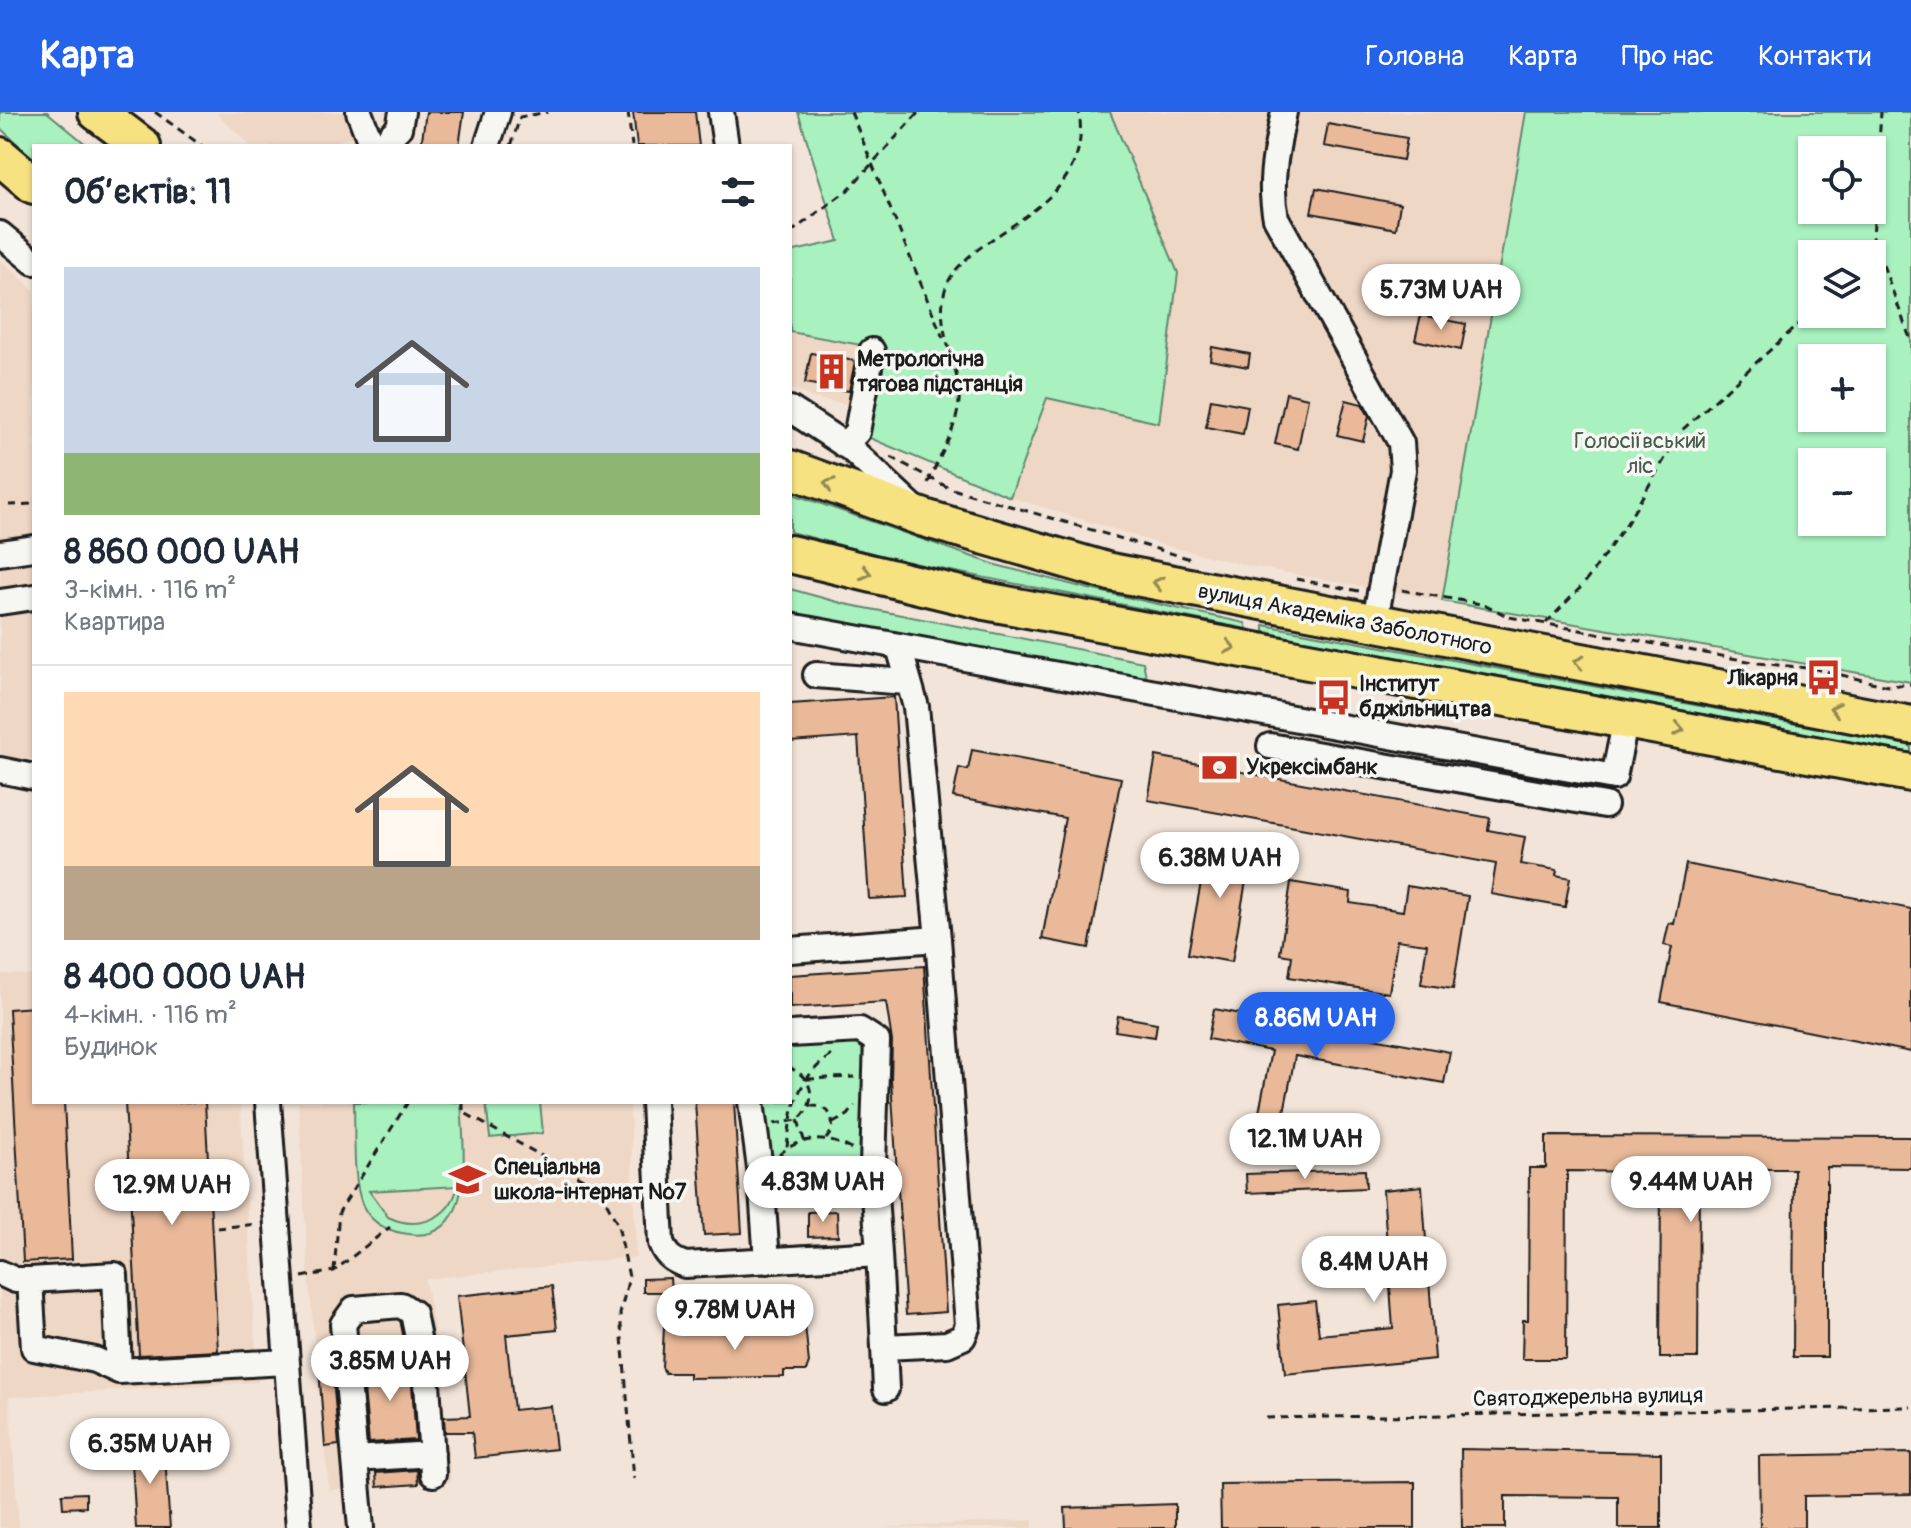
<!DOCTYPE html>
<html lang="uk">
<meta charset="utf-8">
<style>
body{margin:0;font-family:Pangolin,sans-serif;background:#f2f2f3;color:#1f2937;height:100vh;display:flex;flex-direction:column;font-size:30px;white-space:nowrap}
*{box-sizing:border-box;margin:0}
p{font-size:26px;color:#747a83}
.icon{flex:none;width:44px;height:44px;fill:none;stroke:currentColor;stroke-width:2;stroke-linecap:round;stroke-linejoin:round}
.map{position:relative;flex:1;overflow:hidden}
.sheet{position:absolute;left:32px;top:32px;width:760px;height:960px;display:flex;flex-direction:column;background:#fff;border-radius:0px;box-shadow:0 2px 6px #0004}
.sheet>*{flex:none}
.buttons{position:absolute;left:1798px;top:24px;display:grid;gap:16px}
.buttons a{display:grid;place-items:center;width:88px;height:88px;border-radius:0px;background:#fff;box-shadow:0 2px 6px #0004;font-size:40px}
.price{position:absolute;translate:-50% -68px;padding:0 18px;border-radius:28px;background:#fff;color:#222;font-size:26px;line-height:52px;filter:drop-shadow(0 2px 4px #0008)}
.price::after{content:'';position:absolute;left:50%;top:48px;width:24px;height:18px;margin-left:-12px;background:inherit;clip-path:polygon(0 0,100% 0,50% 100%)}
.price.active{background:#2563eb;color:#fff}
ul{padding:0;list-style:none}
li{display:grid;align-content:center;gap:16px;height:424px;padding:0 32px}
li+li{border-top:2px solid #e0e1e3}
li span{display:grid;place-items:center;height:248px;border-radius:0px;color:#555}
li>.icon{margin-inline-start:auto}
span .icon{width:144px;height:144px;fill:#fffc;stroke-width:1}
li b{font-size:34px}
h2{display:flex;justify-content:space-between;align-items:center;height:96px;padding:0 32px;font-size:34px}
header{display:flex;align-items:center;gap:48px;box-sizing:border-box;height:112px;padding:0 40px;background:#2563eb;color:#fff}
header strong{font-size:38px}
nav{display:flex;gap:44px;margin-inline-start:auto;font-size:28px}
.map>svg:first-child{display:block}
.built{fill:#efd7c5}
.green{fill:#a9f2c0;stroke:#62876e;stroke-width:2;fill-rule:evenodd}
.building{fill:#e9b99a;stroke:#1c1c1c;stroke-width:2}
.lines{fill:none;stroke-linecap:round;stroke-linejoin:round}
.minor-casing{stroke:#1c1c1c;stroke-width:30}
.highway-casing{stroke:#1c1c1c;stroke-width:42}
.path{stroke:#1c1c1c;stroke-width:3;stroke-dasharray:8 6;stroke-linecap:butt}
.minor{stroke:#f6f6f2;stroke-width:24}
.highway{stroke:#f7e281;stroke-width:36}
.oneway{stroke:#948954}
.labels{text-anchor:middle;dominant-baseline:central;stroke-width:7;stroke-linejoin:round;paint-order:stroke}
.poi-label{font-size:22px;font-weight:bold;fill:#1c1c1c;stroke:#f6f6f2;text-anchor:start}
.park-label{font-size:22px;fill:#465c4d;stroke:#f6f6f2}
.street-label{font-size:22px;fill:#1c1c1c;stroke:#f6f6f2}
</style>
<header>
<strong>Карта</strong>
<nav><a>Головна</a><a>Карта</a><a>Про нас</a><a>Контакти</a></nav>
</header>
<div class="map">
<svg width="1911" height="1416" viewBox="0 0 1911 1416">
<rect width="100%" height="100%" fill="#f2e4d8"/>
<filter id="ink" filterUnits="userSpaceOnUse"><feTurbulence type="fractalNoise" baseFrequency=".0125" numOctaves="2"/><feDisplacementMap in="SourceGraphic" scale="16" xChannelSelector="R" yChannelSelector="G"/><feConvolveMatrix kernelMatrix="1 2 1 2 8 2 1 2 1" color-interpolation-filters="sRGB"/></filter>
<g filter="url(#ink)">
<path class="built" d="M350,0l7,23 -36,11h-70l-35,-33z
M1110,0h416l-84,489 -197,-36 -78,-19 -157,-49 36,-99 113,24 19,-149z
M0,147l34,31v467l-34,9z
M790,220l93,17 -12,60 -59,-11 -22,-10z
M0,862l34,1v127h206l18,280 -249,15 10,131h-19z
M298,990h332l6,155 -211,22 13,70 13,133 -122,8 -20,-207z
M1033,1408v8h-151z"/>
<path class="green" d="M0,0h47l41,34h-54v13l-34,-31z
M798,0h312l68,161 -19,150 -112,-25 -37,99 -145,-61 18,-87 -93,-17v-80l49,-11z
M1526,0h385v570l-469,-81zM1812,38h60v60h-60zM1812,142h60v60h-60zM1812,246h60v60h-60zM1812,350h60v60h-60z
M790,381l206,72 93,24 156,34 2,6 -337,-66 -120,-31z
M790,477l55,15 298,58 3,14 -13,8 -343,-64z
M1264,513l624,116 23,5v7l-624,-116 -23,-6z
M862,927l6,139 -22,1 -1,-16 -59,2v17l-19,1 -4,-81h27v-60z
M354,990h107c2,44 18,147 -59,131 -17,-3 -31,-11 -39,-27 -11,-24 -8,-76 -9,-104zM458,1074c-8,33 -40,45 -70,31l-19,-26z
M486,990h54l3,31 -53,5z"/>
<path class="building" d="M426,0h38l-5,34h-38z
M633,0h62l4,34h-62z
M1328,12l79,14 -4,22 -79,-14z
M1316,76l84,16 -4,25 -85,-16z
M1421,203l45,9 -5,26 -46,-10z
M1212,235l38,7 -2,13 -38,-7z
M811,241l44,8 -6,30 -44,-8z
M1286,281l22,5 -10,51 -23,-5z
M1211,287l37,7 -5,28 -37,-7z
M1346,288l16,4 7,12 -6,25 -26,-6z
M894,585l13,200 -38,2 -11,-162 -68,5v-38z
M972,638l149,28 -32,170 -47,-9 23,-121 -112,-21 6,-29 9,2z
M1156,644l334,62 -2,12 37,7 -5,27 37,6 -1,5 14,3 -5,29 -74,-13 5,-30 -348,-64z
M1209,726l43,8 -20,116 -44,-8z
M1686,752l225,45v143l-250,-50 11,-55 -8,-2 5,-22 5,1z
M1291,770l60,10 -1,11 53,8 4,-25 61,10 -15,93 -32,-5 6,-40 -30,-4 -8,53 -100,-16 3,-21 -12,-2z
M924,854l22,346 -40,3 -15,-235 1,-39 -6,-39 -96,6v-33z
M34,895v95h30l8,157 -49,3 -14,-253z
M1214,897l236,43 -6,31 -149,-27 -19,97 -24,-5 19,-97 -63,-12z
M1118,904l39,7 -2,14 -40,-6z
M125,990h80l13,249 -79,4z
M695,990h39l8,131 -38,2z
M1546,1024l365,1v31l-84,-1v190h-34l1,-188h-95l-1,189h-38l1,-186 -94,-1 -1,188h-44l1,-39h5l1,-152h17z
M1365,1058l1,18 -119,5 -1,-19z
M1422,1074l13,173 -150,15 -7,-69 37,-4 4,34 74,-7 -10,-138z
M837,1099l1,25 -30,1v-25z
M670,1166l1,14h-28v-13z
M552,1174l5,44 -51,5 8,75 37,-4 5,43 -81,9 -3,-26h-27l-1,-15 26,-1 -13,-120z
M783,1213h22l4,38 -3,8h-22v6l-95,1v-5h-24l-3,-6 2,-40h19v3l100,-2z
M402,1235l10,38 4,55 -47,3 -6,-66 26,-12z
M332,1256l7,77 -14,2 -6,-78z
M164,1331l6,85h-34l-5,-83z
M1461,1337l200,4v75h-43v-31l-113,-1v32h-43z
M1911,1341v41l-107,2v32h-44l-1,-72z
M417,1358l1,14 -41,3 -1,-14z
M1415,1370v46h-194l-1,-44z
M86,1381v14l-23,1 -1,-14z
M1175,1392v24h-109l-1,-20z"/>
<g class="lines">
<defs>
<path id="minor" d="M359,0l13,34
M721,0l5,34
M1284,0c-7,36 -16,69 -8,106l125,225 2,27 -29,155
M393,34l-2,-11 8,-7 3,-16
M487,34l11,-34
M0,122l34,28
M790,297l61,40 63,59
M844,333l13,-13 15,-81
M0,441l34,-5
M0,490l34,-5
M790,514l824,151 12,-58
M899,535l17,60 22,232
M816,563l90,7
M1270,634l335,59
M0,658l34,7
M790,922l70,-4 17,11 -4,124 6,89
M268,990l31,426
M654,990l7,141c5,13 11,17 24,22l194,-11 5,93 63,-3 16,-7 5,-12 -30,-386 -148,11
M751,990l10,74 6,85
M0,1161l15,7h15l4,68 61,12 24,11 167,-9
M30,1168l85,-5 4,96
M884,1235l2,42
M355,1347l77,-5
M361,1416l-18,-204 11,-15 47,-4 12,8 14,70 6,91"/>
<path id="highway" d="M97,0l45,34
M0,44l34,29
M790,357l134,49 186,54 801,153
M790,442l195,47 926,172"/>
</defs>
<use href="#minor" class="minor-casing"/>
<use href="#highway" class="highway-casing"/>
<path class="path" d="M155,0l47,34
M628,0l4,34
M851,0l92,226
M511,34l9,-29 28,-5
M790,121l58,-43 71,-78
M1873,126l38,103
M1861,142l12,-16 8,-126
M891,345l58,31 245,72
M928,371c12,-28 34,-62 31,-93 -4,-34 -22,-59 -15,-96 13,-64 152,-77 135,-182
M9,393l25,-1
M1296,467l63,12
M1402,478l84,15 23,12 250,46 57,6 72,17 23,-2
M1546,511l38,-39 43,-61 54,-92 131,-119
M807,967l48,-2
M463,990v10l136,76 19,37 11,52 -9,37 14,165
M810,994c17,-1 24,8 22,25l-6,8
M798,1008l6,20
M833,1011l15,-8 7,-9
M774,1012l24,-4c20,-17 16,-42 -8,-52
M787,1035c5,-42 10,-70 49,-95
M779,1043c21,-20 51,-19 74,-5
M217,1116l40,-4
M334,1159l5,-59 69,-110
M302,1165l32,-6 56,-44
M1266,1306l645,-11"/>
<use href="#minor" class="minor"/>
<use href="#highway" class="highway"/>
</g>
<defs><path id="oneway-chevron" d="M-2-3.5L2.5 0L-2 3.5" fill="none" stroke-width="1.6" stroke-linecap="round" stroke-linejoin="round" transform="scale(2)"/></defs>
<g class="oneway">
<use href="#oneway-chevron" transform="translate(829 372) rotate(-160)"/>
<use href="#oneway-chevron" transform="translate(866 461) rotate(14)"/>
<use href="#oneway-chevron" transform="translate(1158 471) rotate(-167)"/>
<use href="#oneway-chevron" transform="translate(1230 535) rotate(11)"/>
<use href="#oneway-chevron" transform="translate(1579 550) rotate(-170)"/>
<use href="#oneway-chevron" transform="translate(1835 597) rotate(-168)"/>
<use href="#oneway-chevron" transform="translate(1679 617) rotate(11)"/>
</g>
</g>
<defs>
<symbol id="building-bare" viewBox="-9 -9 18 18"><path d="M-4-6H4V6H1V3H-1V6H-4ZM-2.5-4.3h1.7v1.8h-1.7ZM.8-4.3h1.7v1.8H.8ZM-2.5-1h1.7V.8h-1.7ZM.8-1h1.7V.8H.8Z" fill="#c8321e" stroke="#f6f6f2" stroke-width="2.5" paint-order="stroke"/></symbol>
<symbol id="bus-bare" viewBox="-9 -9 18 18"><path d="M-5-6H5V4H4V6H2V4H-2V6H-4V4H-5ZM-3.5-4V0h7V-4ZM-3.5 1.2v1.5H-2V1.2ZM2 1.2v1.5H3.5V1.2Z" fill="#c8321e" stroke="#f6f6f2" stroke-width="2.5" paint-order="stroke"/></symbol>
<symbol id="bank-bare" viewBox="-9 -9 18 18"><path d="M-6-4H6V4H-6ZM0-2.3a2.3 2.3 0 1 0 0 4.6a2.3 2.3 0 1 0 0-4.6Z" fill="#c8321e" stroke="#f6f6f2" stroke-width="2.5" paint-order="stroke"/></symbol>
<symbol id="school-bare" viewBox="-9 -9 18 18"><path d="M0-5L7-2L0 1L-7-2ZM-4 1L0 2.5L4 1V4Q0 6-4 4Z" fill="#c8321e" stroke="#f6f6f2" stroke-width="2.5" paint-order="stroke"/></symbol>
</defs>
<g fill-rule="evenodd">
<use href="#building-bare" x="806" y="234" width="51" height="51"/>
<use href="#bus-bare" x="1798" y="540" width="51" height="51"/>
<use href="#bus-bare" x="1308" y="560" width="51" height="51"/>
<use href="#bank-bare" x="1194" y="630" width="51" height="51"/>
<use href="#school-bare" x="442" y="1042" width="51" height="51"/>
</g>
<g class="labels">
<g class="poi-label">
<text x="857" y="247">Метрологічна<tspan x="857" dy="25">тягова підстанція</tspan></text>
<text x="1798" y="566" text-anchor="end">Лікарня</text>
<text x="1359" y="572">Інститут<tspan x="1359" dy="25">бджільництва</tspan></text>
<text x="1246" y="655">Укрексімбанк</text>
<text x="494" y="1055">Спеціальна<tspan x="494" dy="25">школа-інтернат №7</tspan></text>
</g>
<g class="park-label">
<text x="1640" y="329">Голосіївський<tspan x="1640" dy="25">ліс</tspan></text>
</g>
<g class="street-label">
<text transform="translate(1345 507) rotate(11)">вулиця Академіка Заболотного</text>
<text transform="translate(1588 1285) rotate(-1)">Святоджерельна вулиця</text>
</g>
</g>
</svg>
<div class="buttons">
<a><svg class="icon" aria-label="locate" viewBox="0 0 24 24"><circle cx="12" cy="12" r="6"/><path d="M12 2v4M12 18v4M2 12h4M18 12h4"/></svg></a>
<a><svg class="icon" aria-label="layers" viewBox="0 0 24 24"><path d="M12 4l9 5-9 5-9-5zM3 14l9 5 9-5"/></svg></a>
<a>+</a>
<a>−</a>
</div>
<b class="price" style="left:1441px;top:220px">5.73M UAH</b>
<b class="price" style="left:1220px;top:788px">6.38M UAH</b>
<b class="price active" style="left:1316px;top:948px">8.86M UAH</b>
<b class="price" style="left:1305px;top:1069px">12.1M UAH</b>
<b class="price" style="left:823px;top:1112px">4.83M UAH</b>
<b class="price" style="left:1691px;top:1112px">9.44M UAH</b>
<b class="price" style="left:172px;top:1115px">12.9M UAH</b>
<b class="price" style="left:1374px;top:1192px">8.4M UAH</b>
<b class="price" style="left:735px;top:1240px">9.78M UAH</b>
<b class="price" style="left:390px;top:1291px">3.85M UAH</b>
<b class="price" style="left:150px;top:1374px">6.35M UAH</b>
<section class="sheet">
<h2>Об’єктів: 11<svg class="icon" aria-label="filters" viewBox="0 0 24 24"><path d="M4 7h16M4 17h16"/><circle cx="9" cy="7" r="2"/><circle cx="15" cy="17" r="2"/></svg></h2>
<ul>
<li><span style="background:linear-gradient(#c9d6e8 75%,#8fb573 0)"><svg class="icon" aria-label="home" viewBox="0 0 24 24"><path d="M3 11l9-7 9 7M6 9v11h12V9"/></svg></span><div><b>8 860 000 UAH</b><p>3-кімн. · 116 m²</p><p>Квартира</p></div></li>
<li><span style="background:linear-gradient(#ffd9b3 70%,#b9a48a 0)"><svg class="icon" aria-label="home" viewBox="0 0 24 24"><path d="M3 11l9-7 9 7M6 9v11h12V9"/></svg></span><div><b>8 400 000 UAH</b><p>4-кімн. · 116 m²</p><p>Будинок</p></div></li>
</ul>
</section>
</div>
